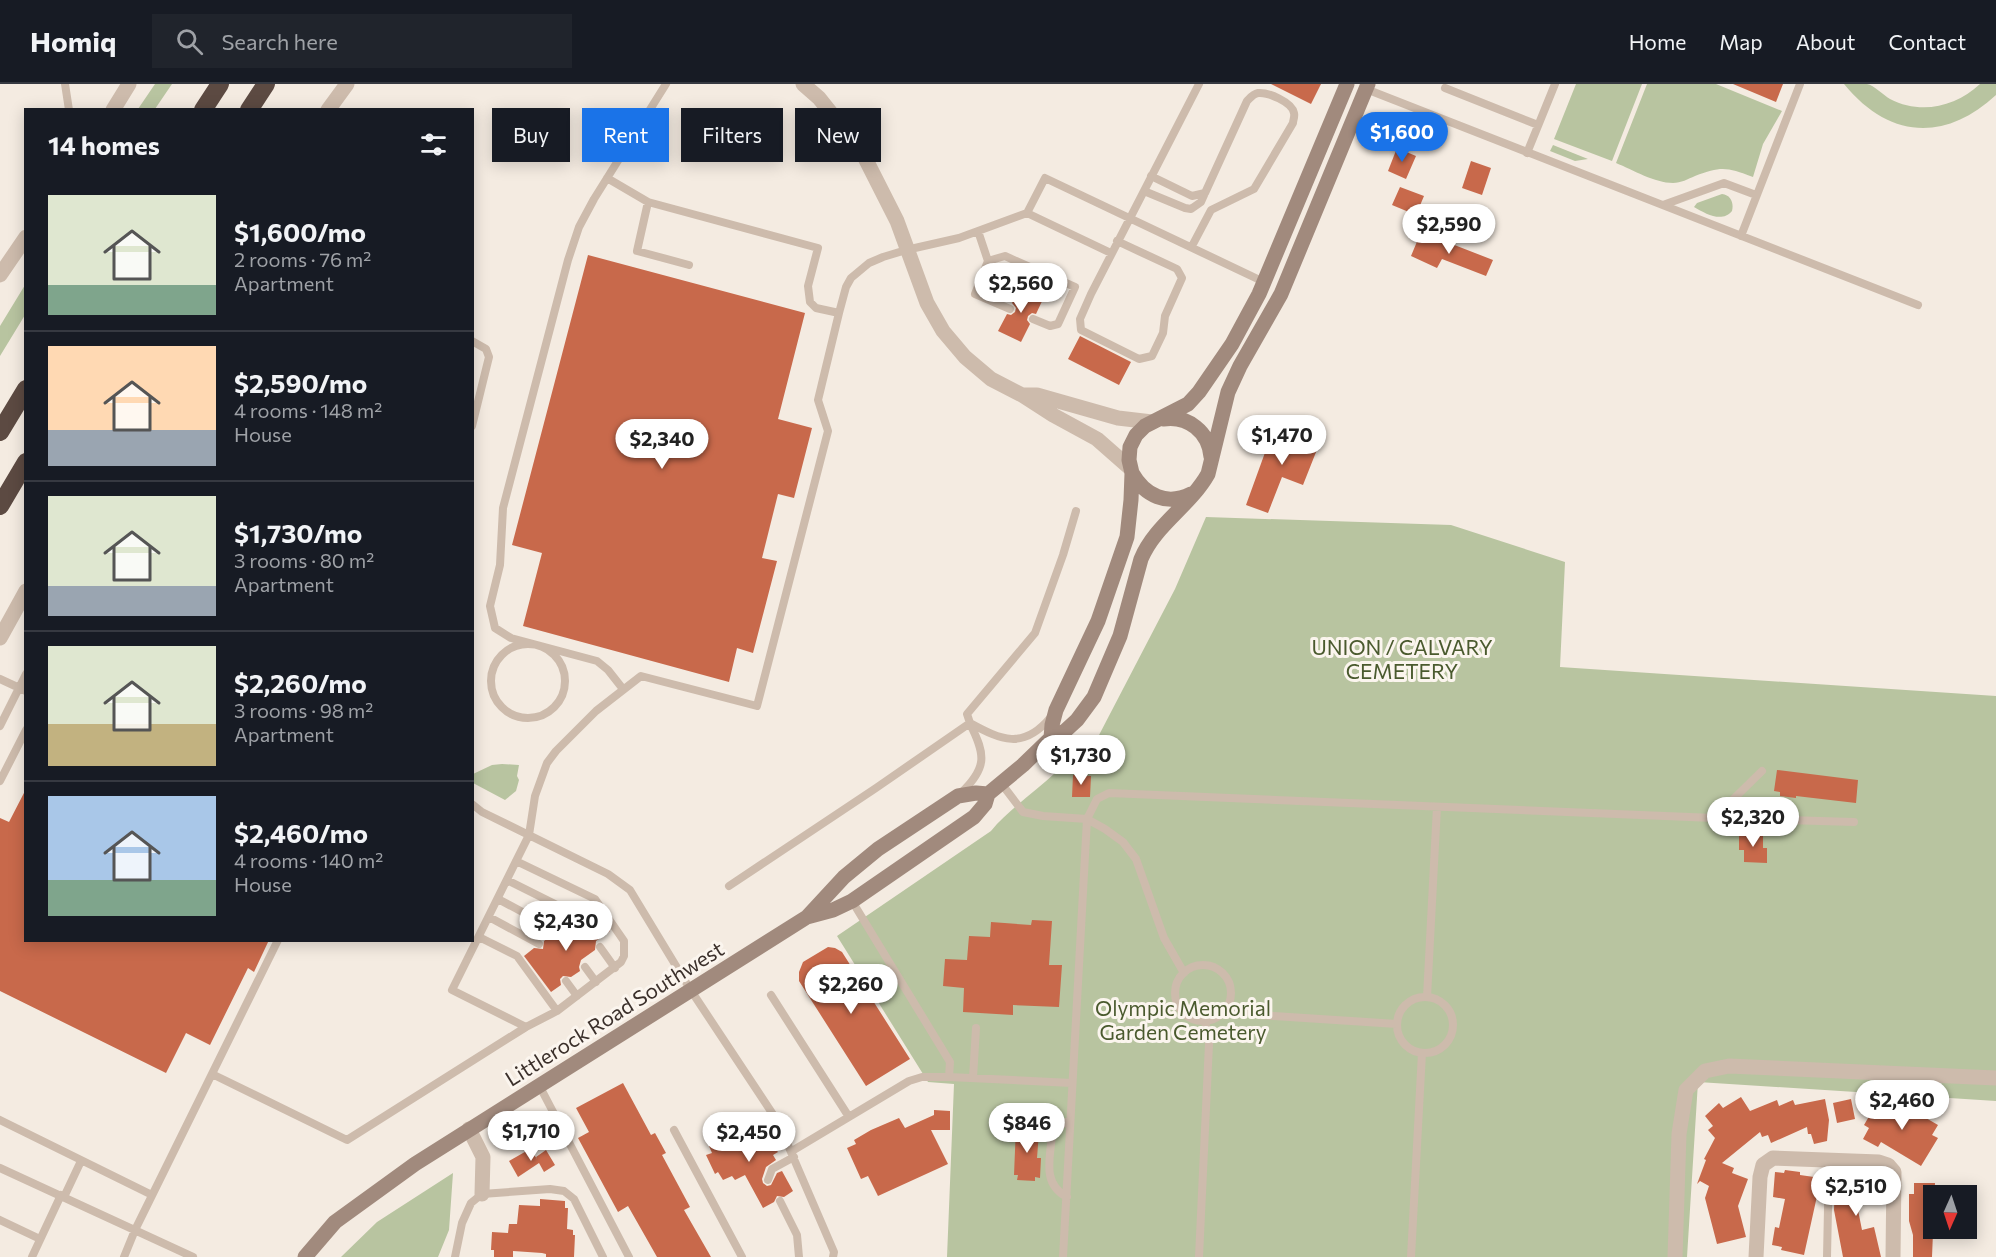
<!DOCTYPE html>
<meta charset="utf-8">
<style>
body{margin:0;font-family:Commissioner,sans-serif;background:#20242c;color:#f1f3f6;height:100vh;display:flex;flex-direction:column;font-size:22px;white-space:nowrap}
*{box-sizing:border-box;margin:0}
p{font-size:20px;color:#9ea1a6}
.icon{flex:none;width:33px;height:33px;fill:none;stroke:currentColor;stroke-width:2;stroke-linecap:round;stroke-linejoin:round}
.map{position:relative;flex:1;overflow:hidden}
.details{position:absolute;left:24px;top:24px;width:450px;height:834px;display:flex;flex-direction:column;background:#171b24;border-radius:0px;box-shadow:0 3px 15px #0003}
.details>*{flex:none}
.top-card{position:absolute;left:492px;top:24px;width:570px;height:54px;display:flex;gap:12px}
.needle{width:39px;rotate:183deg}
.fabs{position:absolute;left:1923px;top:1101px;display:grid;gap:12px}
.fabs a{display:grid;place-items:center;width:54px;height:54px;border-radius:0px;background:#171b24;box-shadow:0 3px 15px #0003;font-size:30px}
.price{position:absolute;translate:-50% -51px;padding:0 14px;border-radius:21px;background:#fff;color:#222;font-size:20px;line-height:39px;filter:drop-shadow(0 2px 3px #0008)}
.price::after{content:'';position:absolute;left:50%;top:36px;width:18px;height:14px;margin-left:-9px;background:inherit;clip-path:polygon(0 0,100% 0,50% 100%)}
.price.current{background:#1a73e8;color:#fff}
ul{padding:0;list-style:none}
li{display:flex;align-items:center;gap:18px;height:150px;padding:0 24px}
li+li{border-top:2px solid #363941}
li span{display:grid;place-items:center;flex:none;width:168px;height:120px;border-radius:0px;color:#555}
li>.icon{margin-inline-start:auto}
span .icon{width:72px;height:72px;fill:#fffc;stroke-width:1}
li b{font-size:26px}
h2{display:flex;justify-content:space-between;align-items:center;height:72px;padding:0 24px;font-size:26px}
.pill{padding:0 21px;border-radius:0px;background:#171b24;box-shadow:0 3px 15px #0003;font-size:21px;line-height:54px}
.pill.current{background:#1a73e8;color:#fff}
header{display:flex;align-items:center;gap:36px;box-sizing:border-box;height:84px;padding:0 30px;background:#171b24;border-bottom:2px solid #363941}
header strong{font-size:28px}
nav{display:flex;gap:33px;margin-inline-start:auto;font-size:21px}
.search{width:420px;height:54px;background:#20242c;display:flex;align-items:center;gap:15px;box-sizing:border-box;padding:0 21px;border-radius:0px;color:#9ea1a6;font-size:22px}
.map>svg:first-child{display:block}
.green{fill:#b8c4a0}
.building{fill:#c8694b}
.lines{fill:none;stroke-linecap:round;stroke-linejoin:round}
.service{stroke:#cdbbac;stroke-width:8}
.minor{stroke:#cdbbac;stroke-width:15}
.tertiary{stroke:#cdbbac;stroke-width:15}
.secondary{stroke:#a18a7d;stroke-width:15}
.motorway{stroke:#5c4a42;stroke-width:18}
.labels{text-anchor:middle;dominant-baseline:central;stroke-width:6;stroke-linejoin:round;paint-order:stroke}
.park-label{font-size:21px;fill:#4a5a2e;stroke:#fbf5ee}
.street-label{font-size:21px;fill:#3b302b;stroke:#fbf5ee}
</style>
<header>
<strong>Homiq</strong>
<div class="search"><svg class="icon" aria-label="search" viewBox="0 0 24 24"><circle cx="10" cy="10" r="6"/><path d="M15 15l6 6"/></svg>Search here</div>
<nav><a>Home</a><a>Map</a><a>About</a><a>Contact</a></nav>
</header>
<div class="map">
<svg width="1996" height="1173" viewBox="0 0 1996 1173">
<rect width="100%" height="100%" fill="#f4ebe1"/>
<path class="green" d="M155,0h17l-17,25h-17z
M1576,0h66l-30,77 -58,-22z
M1647,0h69l66,27 -19,33 -10,33c-26,-10 -32,-11 -58,-1 -7,3 -14,7 -22,7 -18,0 -40,-13 -57,-20z
M1844,0c7,0 16,0 23,0 7,1 16,11 23,15 31,16 65,8 90,-15h16v11c-52,48 -108,43 -152,-11z
M1553,61l35,14 -13,2 -25,-10z
M1722,110c9,1 12,9 10,17 -10,12 -26,3 -38,-4l3,-4z
M25,201v30l-25,41v-30z
M1206,433l245,8 114,37 -5,105 436,29v405l-298,-19 -11,175h-740l7,-173 -26,-2 -91,-146 154,-105c17,-21 44,-39 64,-58l-2,-3 45,-33 77,-148z
M502,680l17,1 -2,11 2,4 -3,11 -11,9 -32,-17v-9l19,-9z
M453,1089l-4,57 -11,27h-97l36,-35z"/>
<path class="building" d="M1271,0h50l-10,20z
M1733,0h50l-7,18z
M1397,64l19,8 -10,23 -18,-8z
M1471,77l20,7 -9,27 -20,-7z
M1400,103l24,9 -8,19 -24,-10z
M1421,148l72,28 -7,16 -44,-17 -5,9 -26,-12z
M588,171l217,58 -27,106 34,9 -18,70 -16,-4 -16,64 15,3 -24,92 -16,-5 -8,34 -206,-56 19,-73 -30,-8z
M1021,201l23,12 -8,17 -4,-1 -4,3 -1,4 3,4 -9,18 -23,-11 9,-17 4,1 4,-3 1,-4 -4,-5z
M1080,252l51,26 -12,23 -51,-26z
M1275,341l45,17 -17,43 -21,-8 -14,36 -22,-8z
M1777,686l81,10 -2,23 -60,-7v2l-16,-2v-4l-6,-1z
M1073,691l18,1 -1,21h-18z
M26,705v151h243l-15,32 -6,-4 -38,77 -24,-12 -20,40 -166,-82v-173l9,4z
M1743,749l20,1v14h4v15l-23,-1v-12h-5v-14h4z
M596,827l14,20 -14,10 -1,9 -14,10 -2,7 1,4 -9,6 -8,-1 -3,3 1,6 -10,7 -27,-36 10,-8 9,1 1,-8 8,-6 7,2 18,-11 4,2 4,-1 3,-4 -1,-5z
M1032,836l20,1 -3,44h13l-3,42 -46,-2v10l-50,-3 1,-24 -21,-2 2,-27 22,1 2,-24 21,1 1,-15 40,3z
M828,863l7,1 7,4 68,107 -44,27 -67,-105v-9l4,-10z
M623,999l28,52 4,-2 11,20 -4,2 28,52 -6,3 27,47h-54l-29,-51 -10,6 -40,-74 11,-6 -13,-24z
M1741,1013l9,14 27,-11 2,6 14,-6 2,5 30,-6 4,21 -2,21 -13,3 -3,-10h-3l-1,-7 -36,16 -3,-8 -6,2 -2,-5 -38,31 12,5 -2,5 16,6 -10,27 8,31 -29,7 -12,-46 4,-12 -9,-5 -3,3 9,-24 -2,-1 11,-21 -7,-8 5,-4 -8,-10 14,-13 4,5z
M1851,1015l4,20 -18,4 -4,-20z
M1908,1016l14,8 -3,6 19,11 -6,10 6,3 -17,28 -40,-24 -3,5 -15,-8 6,-11 -5,-3 14,-24 23,12z
M934,1026l16,1v19h-19l17,34 -70,32 -10,-20 -7,3 -14,-31 9,-4 -2,-4 17,-10 28,-12 6,10 29,-13z
M744,1040l7,12 9,-5 18,21 -5,3 3,5 -10,7 -4,12 1,4 4,3 4,-1 6,-12 5,-2 11,20 -9,6 -7,-1 -3,6 -11,6 -18,-33 -10,5 -3,-4 -9,4 -5,-8 -3,2 -9,-19 6,-2 -3,-7z
M1016,1042l18,1v5h5l-2,26h4l-1,20 -5,-1v4l-18,-1 1,-5h-4z
M530,1065l7,10 -1,-2 10,-7 9,15 -11,7 -5,-9 -21,14 -9,-16z
M1785,1086l15,2v3l21,3 -17,77 -23,-5 1,-3 -10,-2 3,-18 4,1 6,-29 -12,-2 2,-25 9,1z
M1878,1090l5,23 -7,1 1,2 -20,5 5,25 12,-3 7,30h-38l-9,-47 1,-26 16,-2v-2z
M1914,1099h21l-3,74h-19v-22l-4,-14v-27h5z
M540,1115l25,2v7h3l-1,21 6,1v5h2l-1,22h-28v-3l-4,-1 -29,-2v6h-19v-7h-3l1,-18 16,1 1,-9h8l2,-19 21,1z"/>
<g class="lines">
<path class="service" d="M65,0l4,26
M1445,4l93,37
M1366,5l552,216
M1527,69l28,-69
M1151,92l41,20 13,-3 42,-92c3,-3 6,-7 11,-8 10,-1 34,9 36,20 1,4 -1,7 -1,10l-39,66 -43,21 -19,36
M607,94l41,24 170,46 -10,38 2,16 6,6 23,5
M1144,107l41,17 6,1 10,-7 4,-9
M648,118l-11,49 52,14
M1663,121l61,-22 32,12
M1027,129l84,40
M978,147l10,30
M1741,152l59,-152
M1117,157l60,28 5,9 -17,38 -2,17 -11,23 -13,3 -58,-29 -1,-11 11,-25 108,-210
M1010,225l-35,-15 13,-33 17,-5 70,31 -17,37 -8,2 -17,-7
M472,257l14,8 3,8 -17,69
M491 597a37 37 0 1 1 74 0a37 37 0 1 1-74 0Z
M0,595l26,12
M623,605l-15,-19 -11,-9 -86,-23 -16,-10 -5,-22 10,-41 3,-57 65,-248 11,-33 15,-28 72,-115
M970,639c31,17 53,27 80,-5
M0,642l26,-52
M0,697l26,-51
M1001,699l22,29 20,4 44,3 10,-20 12,-6 605,25 140,4
M961,709c26,-25 25,-38 9,-69
M472,720l10,8 126,62 22,16 60,99 88,133 56,130 -1,5
M1714,734l48,-47
M507,796l68,34 7,8
M729,802l147,-98 94,-65 -3,-9 68,-81 28,-78 13,-44
M498,815l60,32
M852,817l98,161 -1,15
M489,833l50,27
M479,853l38,19 40,55
M600,863l15,21
M1175 909a28 28 0 1 1 56 0a28 28 0 1 1-56 0Z
M585,883l11,15
M566,897l11,15
M771,911l78,122
M1427,913l10,-190
M1397 941a28 28 0 1 1 56 0a28 28 0 1 1-56 0Z
M1229,920l31,11 137,9
M526,943l-74,-37 77,-155 6,-39 12,-33 9,-12 40,-40 45,-35 116,30 71,-275 -10,-31 21,-87 7,-26 5,-9 18,-15 14,-6 23,-7 53,-12 68,-25 18,-35 219,104
M212,990l135,66 179,-113 31,-16 64,-49 3,-6v-15l-29,-42 -79,-38
M973,994l3,-50
M539,1001l90,172
M0,1036l152,75
M674,1046l68,127
M792,1067l117,-70 13,-4h27l123,6
M0,1084l193,89
M768,1096l4,-11 22,-12
M64,1113l17,-36
M1067,1113c-25,-13 -17,-38 -15,-62l3,-6 15,-9
M780,1117l17,34 2,22
M0,1136l40,19
M32,1173l29,-62
M124,1173l11,-27 143,-290
M455,1173l7,-34 9,-20 11,-9 68,-5 14,2 10,8 29,58
M1063,1173l24,-438 18,10 18,13 13,17 28,79 20,35
M1199,1173l10,-213 -4,-23
M1411,1173l11,-204
M1827,1173l2,-97"/>
<path class="minor" d="M803,0l16,14 43,54 35,69 30,82 16,28 22,26 26,22 31,16 31,20 44,24 33,29
M1022,311h15l81,23 34,4
M469,1045l14,28 -1,37
M1675,1173l4,-123 7,-44 19,-19 24,-5 267,12
M1756,1173l4,-80 3,-12 10,-7 106,4 9,3 6,7 -1,85"/>
<path class="tertiary" d="M113,26l16,-26
M328,26l19,-26
M0,191l26,-38
M0,554l26,-47"/>
<path class="secondary" d="M1163,335c25,-4 46,13 48,38
M1132,389c13,23 35,33 59,21
M1051,654l1,-13 4,-15 42,-89 29,-84 4,-37 1,-27 -3,-13 1,-13 6,-12 9,-9 43,-22 11,-12 33,-48 27,-50 88,-210
M807,833l26,-7 19,-9 122,-84 11,-13 3,-10 35,-29 28,-27 14,-7 12,-11 17,-23 26,-61 21,-77c14,-34 49,-53 67,-85l20,-82 12,-26 41,-72 87,-210
M305,1173l30,-35 80,-58 392,-247 37,-40 34,-28 80,-53 18,-3 12,1"/>
<path class="motorway" d="M203,26l17,-26
M249,26l17,-26
M0,348l26,-43
M0,422l26,-44"/>
</g>
<g class="labels">
<g class="park-label">
<text x="1402" y="562">UNION / CALVARY<tspan x="1402" dy="24">CEMETERY</tspan></text>
<text x="1183" y="923">Olympic Memorial<tspan x="1183" dy="24">Garden Cemetery</tspan></text>
</g>
<g class="street-label">
<text transform="translate(614 929) rotate(-32)">Littlerock Road Southwest</text>
</g>
</g>
</svg>
<div class="fabs">
<a><svg class="needle" viewBox="-14 -14 28 28"><path d="M0-13l5 13h-10z" fill="#e53935"/><path d="M0 13l5-13h-10z" fill="#9ea1a6"/></svg></a>
</div>
<b class="price current" style="left:1402px;top:79px">$1,600</b>
<b class="price" style="left:1449px;top:171px">$2,590</b>
<b class="price" style="left:1021px;top:230px">$2,560</b>
<b class="price" style="left:1282px;top:382px">$1,470</b>
<b class="price" style="left:662px;top:386px">$2,340</b>
<b class="price" style="left:1081px;top:702px">$1,730</b>
<b class="price" style="left:1753px;top:764px">$2,320</b>
<b class="price" style="left:566px;top:868px">$2,430</b>
<b class="price" style="left:851px;top:931px">$2,260</b>
<b class="price" style="left:1902px;top:1047px">$2,460</b>
<b class="price" style="left:1027px;top:1070px">$846</b>
<b class="price" style="left:531px;top:1078px">$1,710</b>
<b class="price" style="left:749px;top:1079px">$2,450</b>
<b class="price" style="left:1856px;top:1133px">$2,510</b>
<div class="top-card">
<a class="pill">Buy</a>
<a class="pill current">Rent</a>
<a class="pill">Filters</a>
<a class="pill">New</a>
</div>
<section class="details">
<h2>14 homes<svg class="icon" aria-label="filters" viewBox="0 0 24 24"><path d="M4 7h16M4 17h16"/><circle cx="9" cy="7" r="2"/><circle cx="15" cy="17" r="2"/></svg></h2>
<ul>
<li><span style="background:linear-gradient(#dfe7d0 75%,#7fa58c 0)"><svg class="icon" aria-label="home" viewBox="0 0 24 24"><path d="M3 11l9-7 9 7M6 9v11h12V9"/></svg></span><div><b>$1,600/mo</b><p>2 rooms · 76 m²</p><p>Apartment</p></div></li>
<li><span style="background:linear-gradient(#ffd9b3 70%,#9aa5b1 0)"><svg class="icon" aria-label="home" viewBox="0 0 24 24"><path d="M3 11l9-7 9 7M6 9v11h12V9"/></svg></span><div><b>$2,590/mo</b><p>4 rooms · 148 m²</p><p>House</p></div></li>
<li><span style="background:linear-gradient(#dfe7d0 75%,#9aa5b1 0)"><svg class="icon" aria-label="home" viewBox="0 0 24 24"><path d="M3 11l9-7 9 7M6 9v11h12V9"/></svg></span><div><b>$1,730/mo</b><p>3 rooms · 80 m²</p><p>Apartment</p></div></li>
<li><span style="background:linear-gradient(#dfe7d0 65%,#c2b280 0)"><svg class="icon" aria-label="home" viewBox="0 0 24 24"><path d="M3 11l9-7 9 7M6 9v11h12V9"/></svg></span><div><b>$2,260/mo</b><p>3 rooms · 98 m²</p><p>Apartment</p></div></li>
<li><span style="background:linear-gradient(#a9c7e8 70%,#7fa58c 0)"><svg class="icon" aria-label="home" viewBox="0 0 24 24"><path d="M3 11l9-7 9 7M6 9v11h12V9"/></svg></span><div><b>$2,460/mo</b><p>4 rooms · 140 m²</p><p>House</p></div></li>
</ul>
</section>
</div>
